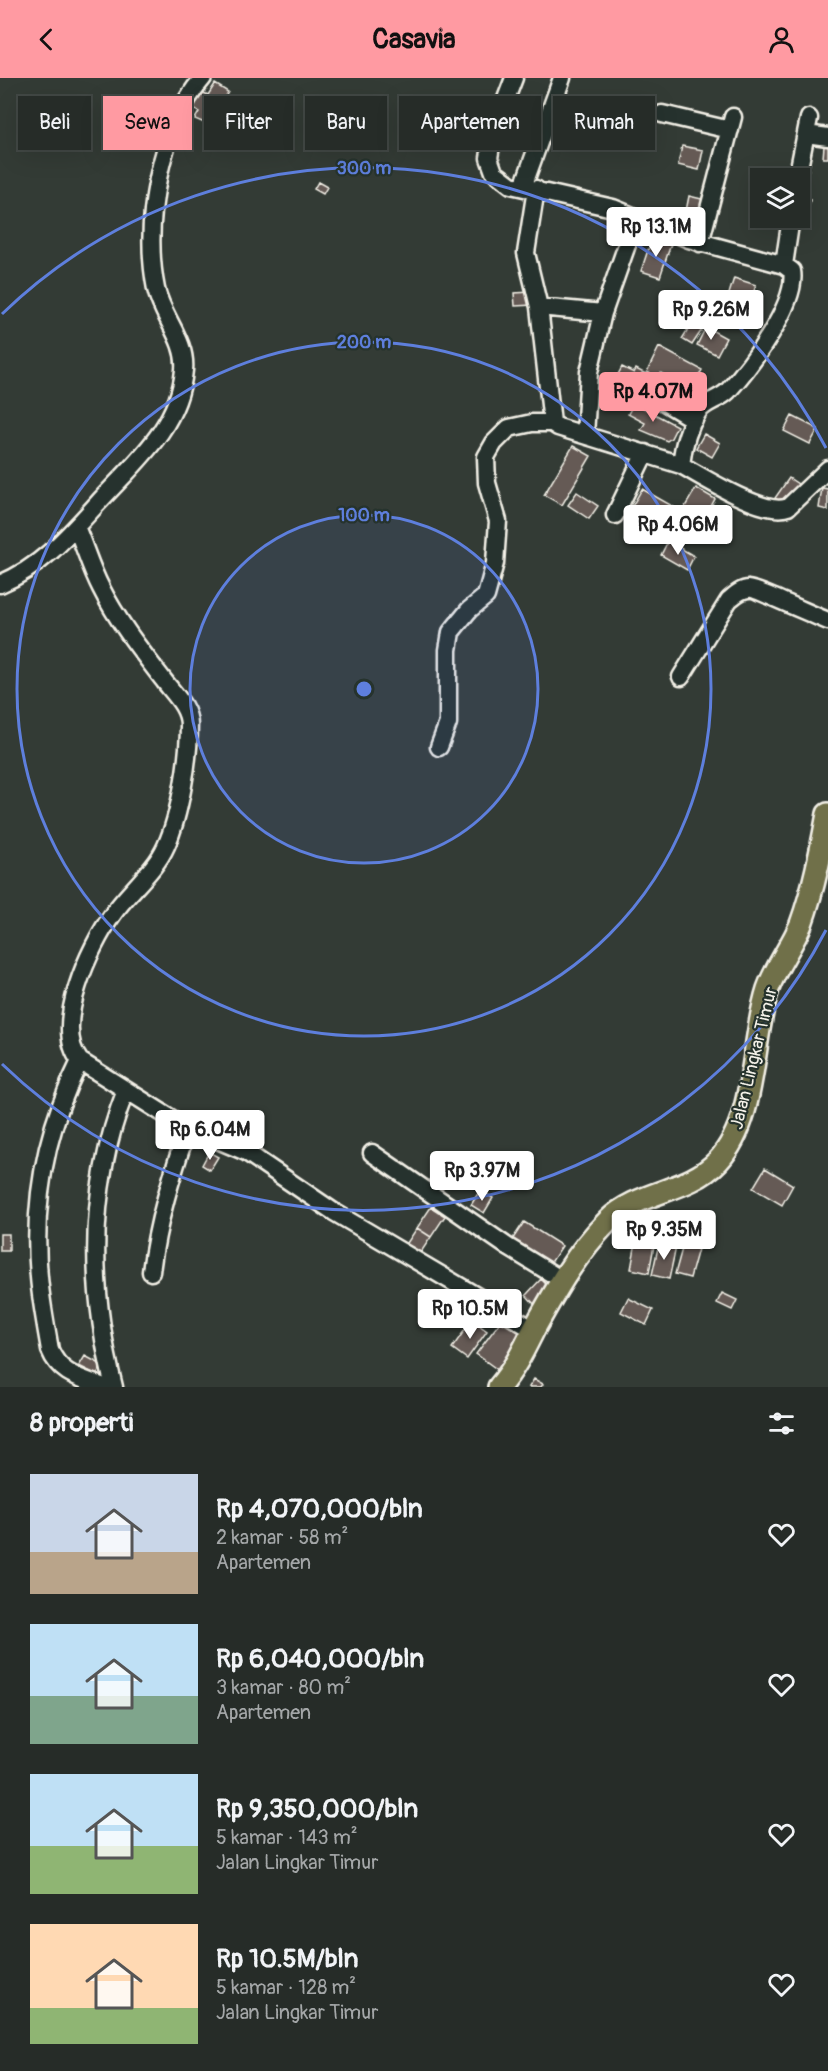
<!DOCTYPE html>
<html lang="id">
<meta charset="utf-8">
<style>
body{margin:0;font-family:Pangolin,sans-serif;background:#2e3430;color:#f1f3f6;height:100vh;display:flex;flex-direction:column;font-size:22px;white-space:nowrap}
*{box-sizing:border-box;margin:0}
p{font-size:20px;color:#a4a7a8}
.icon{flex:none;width:33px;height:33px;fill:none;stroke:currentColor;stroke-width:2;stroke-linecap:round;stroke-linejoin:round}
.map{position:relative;height:1309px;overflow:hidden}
.sheet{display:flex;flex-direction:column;background:#262c28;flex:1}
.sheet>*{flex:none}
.guide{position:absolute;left:18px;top:18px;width:792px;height:54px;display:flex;gap:12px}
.controls{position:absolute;left:750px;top:90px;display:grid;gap:12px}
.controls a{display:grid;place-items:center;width:60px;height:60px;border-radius:0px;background:#262c28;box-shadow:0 6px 24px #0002,0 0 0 2px #424845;font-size:30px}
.price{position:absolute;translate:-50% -51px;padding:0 14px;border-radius:6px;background:#fff;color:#222;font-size:20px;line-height:39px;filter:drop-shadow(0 2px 3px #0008)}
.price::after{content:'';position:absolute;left:50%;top:36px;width:18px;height:14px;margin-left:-9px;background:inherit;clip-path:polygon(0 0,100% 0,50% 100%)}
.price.current{background:#ff9aa2;color:#111}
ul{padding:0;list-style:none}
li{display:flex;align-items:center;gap:18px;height:150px;padding:0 30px}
li span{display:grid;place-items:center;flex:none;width:168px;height:120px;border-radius:0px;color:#555}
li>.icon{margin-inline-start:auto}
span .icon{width:72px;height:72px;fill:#fffc;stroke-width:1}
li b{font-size:26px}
h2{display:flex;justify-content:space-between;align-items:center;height:72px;padding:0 30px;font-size:26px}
.tag{padding:0 21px;border-radius:0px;background:#262c28;box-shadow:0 6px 24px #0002,0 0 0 2px #424845;font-size:21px;line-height:54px}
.tag.current{background:#ff9aa2;color:#111}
header{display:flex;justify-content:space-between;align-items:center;height:78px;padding:0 30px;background:#ff9aa2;color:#111;font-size:27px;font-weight:700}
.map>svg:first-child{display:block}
.building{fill:#655a55;stroke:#f4f1e8;stroke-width:1.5}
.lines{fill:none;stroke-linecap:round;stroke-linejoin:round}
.minor-casing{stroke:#f4f1e8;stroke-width:21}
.major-casing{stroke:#f4f1e8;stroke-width:26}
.minor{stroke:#26332d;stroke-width:16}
.major{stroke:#6f704a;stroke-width:21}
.ring{fill:none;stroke:#5e7fdd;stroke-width:3}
.labels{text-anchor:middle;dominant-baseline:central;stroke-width:4.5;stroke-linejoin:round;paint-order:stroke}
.street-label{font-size:18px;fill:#f4f1e8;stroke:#26332d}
.centre{fill:#5e7fdd;stroke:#26332d;stroke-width:3}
.ring-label{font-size:18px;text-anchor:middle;font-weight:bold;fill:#5e7fdd;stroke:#26332d;stroke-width:4.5;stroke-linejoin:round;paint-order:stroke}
</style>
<header><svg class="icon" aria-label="back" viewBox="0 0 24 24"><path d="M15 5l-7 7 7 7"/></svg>Casavia<svg class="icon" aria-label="person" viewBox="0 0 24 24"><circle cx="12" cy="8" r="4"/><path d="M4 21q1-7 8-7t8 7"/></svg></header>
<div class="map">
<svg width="828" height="1309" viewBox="0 0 828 1309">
<rect width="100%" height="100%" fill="#333b35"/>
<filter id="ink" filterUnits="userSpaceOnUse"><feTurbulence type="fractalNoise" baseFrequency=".0167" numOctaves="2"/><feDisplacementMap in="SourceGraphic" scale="12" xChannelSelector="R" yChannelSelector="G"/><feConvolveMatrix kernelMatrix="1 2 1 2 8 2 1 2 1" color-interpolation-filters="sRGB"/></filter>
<g filter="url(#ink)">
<path class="building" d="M215,6l13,8 -19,33 -14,-6 4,-7 -13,-7 10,-16 12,6z
M53,37l19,9 -5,11 -19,-9z
M682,68l21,4 -4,20 -21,-5z
M824,68h4v12h-5z
M318,104l9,5 -4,7 -9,-5z
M689,118l17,4 -4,15 -16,-4z
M800,121l10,1 -4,29 -15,-2 1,-9h8z
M652,160l19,6 -11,33 -19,-6z
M734,200l22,7 -6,19 -22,-7z
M532,214l1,13 -18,1 -1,-13z
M694,241l11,6 -13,20 -10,-6z
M706,249l20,11 -9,17 -20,-10z
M659,269l43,23 -13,24 -8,-4 3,-4 -23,-13 -2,5 -12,-6z
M622,289l12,6 2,-4 10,5 -2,4 8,4 -10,19 -30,-15z
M634,325l43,23 -6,12 -4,3 -26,-11 4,-7 -17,-9z
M792,338l26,13 -8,15 -26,-13z
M704,356l16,9 -8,14 -16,-9z
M573,368l18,10 -29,49 -18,-10z
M789,400l12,8 -14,20 -12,-8z
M696,410l19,11 -22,39 -20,-11z
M822,410l6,1v21l-9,-2z
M642,411l32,18 -11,21 -33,-18z
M577,414l21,14 -9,13 -21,-14z
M668,463l26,15 -7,14 -26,-15z
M209,1074l9,5 -8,13 -8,-5z
M765,1090l28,17 -11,20 -29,-17z
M480,1112l13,8 -9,15 -13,-8z
M431,1129l14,9 -14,21 -14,-9z
M524,1144l38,24 -12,18 -38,-24z
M417,1150l14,9 -12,18 -14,-9z
M0,1156h9v17h-9z
M636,1164l18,3 -5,28 -18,-4z
M659,1165l17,4 -7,32 -17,-4z
M683,1167l15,4 -8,29 -15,-4z
M541,1201l10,10 -16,16 -9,-10z
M722,1215l15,7 -5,10 -15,-7z
M628,1220l25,12 -7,15 -25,-13z
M503,1240l22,16 -27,36 -22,-16z
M472,1242l15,11 -20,28 -15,-11z
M85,1278l17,9 -5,10 -18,-9z
M534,1301l9,5 -2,3h-12z"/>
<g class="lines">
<defs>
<path id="minor" d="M514,0l-21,55 -4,25 5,14 17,13 102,23 76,31 95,26 8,6c6,32 -42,96 -64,120 -9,9 -24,11 -30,21 -11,17 -15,34 -17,53 22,12 84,52 107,42l40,-38
M662,36l68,16
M806,56l22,3
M797,100l12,-60
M523,109l39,-109
M536,111l-10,64 13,54 13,116 6,4 123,38
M700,165l33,-126
M784,187l7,-47
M539,229l64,6 33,-94
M656,319l38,23
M585,357l4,-63 14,-59
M615,437l30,-62
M77,451c8,19 14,40 24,59 17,34 41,64 64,94 10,13 24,26 24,43 0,34 -9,90 -23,121 -11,25 -37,45 -53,68 -23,32 -61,112 -33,147l100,63 66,28 88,60 200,118
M0,506c41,-17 68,-48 97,-80 36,-40 82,-76 87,-134 3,-29 -22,-53 -28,-81 -13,-65 3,-161 47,-211
M681,599l48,-77c6,-5 12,-11 20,-11 5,-1 68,28 79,32
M439,669l9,-24v-73l3,-18 18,-22 17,-14 9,-33 3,-42 -11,-38 -1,-26 8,-14 15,-15 23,-5h20
M80,983c-34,68 -48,140 -41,216 2,24 7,49 11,73 10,25 31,28 54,37
M372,1075l136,94 54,33
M151,1194c6,-50 21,-97 37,-145
M114,1309c-25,-100 -26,-201 12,-297"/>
<path id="major" d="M499,1309c15,-17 25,-38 35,-58 21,-38 43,-77 74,-108 31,-31 80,-28 110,-60 39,-42 33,-120 50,-172 8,-23 24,-43 33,-65 13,-36 20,-73 27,-110"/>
</defs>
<use href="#minor" class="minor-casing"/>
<use href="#major" class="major-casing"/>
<use href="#minor" class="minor"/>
<use href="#major" class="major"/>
</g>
</g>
<circle cx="364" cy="611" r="174" fill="#5e7fdd" fill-opacity=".12"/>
<g class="ring">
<circle cx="364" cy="611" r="174"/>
<circle cx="364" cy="611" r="347"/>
<path d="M826 852A521 521 0 0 1 2 986M2 236A521 521 0 0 1 826 370"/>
</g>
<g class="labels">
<g class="street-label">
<text transform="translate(754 980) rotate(-76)">Jalan Lingkar Timur</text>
</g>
</g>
<circle cx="364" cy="611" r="9" class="centre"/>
<g class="ring-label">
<text x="364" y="96">300 m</text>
<text x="364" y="270">200 m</text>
<text x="364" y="443">100 m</text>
</g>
</svg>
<div class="controls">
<a><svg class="icon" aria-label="layers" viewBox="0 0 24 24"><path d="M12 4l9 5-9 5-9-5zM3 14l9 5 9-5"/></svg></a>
</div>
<b class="price" style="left:656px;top:180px">Rp 13.1M</b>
<b class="price" style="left:711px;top:263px">Rp 9.26M</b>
<b class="price current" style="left:653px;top:345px">Rp 4.07M</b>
<b class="price" style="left:678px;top:478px">Rp 4.06M</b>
<b class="price" style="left:210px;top:1083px">Rp 6.04M</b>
<b class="price" style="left:482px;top:1124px">Rp 3.97M</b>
<b class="price" style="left:664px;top:1183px">Rp 9.35M</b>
<b class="price" style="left:470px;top:1262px">Rp 10.5M</b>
<div class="guide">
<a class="tag">Beli</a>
<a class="tag current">Sewa</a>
<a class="tag">Filter</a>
<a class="tag">Baru</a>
<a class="tag">Apartemen</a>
<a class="tag">Rumah</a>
</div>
</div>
<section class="sheet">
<h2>8 properti<svg class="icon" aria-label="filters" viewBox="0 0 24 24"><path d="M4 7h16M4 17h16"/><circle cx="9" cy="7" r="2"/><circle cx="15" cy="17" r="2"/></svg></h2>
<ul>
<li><span style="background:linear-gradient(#c9d6e8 65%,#b9a48a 0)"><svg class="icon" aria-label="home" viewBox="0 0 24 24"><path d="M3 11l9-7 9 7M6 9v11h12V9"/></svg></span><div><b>Rp 4,070,000/bln</b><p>2 kamar · 58 m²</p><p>Apartemen</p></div><svg class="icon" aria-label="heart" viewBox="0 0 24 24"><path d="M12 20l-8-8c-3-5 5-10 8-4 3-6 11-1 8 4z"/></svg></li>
<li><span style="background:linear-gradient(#bfe0f5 60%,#7fa58c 0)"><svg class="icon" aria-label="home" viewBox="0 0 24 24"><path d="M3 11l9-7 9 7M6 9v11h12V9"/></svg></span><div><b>Rp 6,040,000/bln</b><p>3 kamar · 80 m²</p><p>Apartemen</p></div><svg class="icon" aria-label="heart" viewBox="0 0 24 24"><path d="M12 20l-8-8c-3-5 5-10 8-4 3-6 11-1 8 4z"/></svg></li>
<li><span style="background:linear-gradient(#bfe0f5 60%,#8fb573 0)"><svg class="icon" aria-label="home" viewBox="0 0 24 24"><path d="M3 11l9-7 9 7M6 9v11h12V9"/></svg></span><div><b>Rp 9,350,000/bln</b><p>5 kamar · 143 m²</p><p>Jalan Lingkar Timur</p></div><svg class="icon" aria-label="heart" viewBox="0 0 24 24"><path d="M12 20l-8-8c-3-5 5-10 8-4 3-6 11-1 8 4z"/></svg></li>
<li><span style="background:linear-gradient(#ffd9b3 70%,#8fb573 0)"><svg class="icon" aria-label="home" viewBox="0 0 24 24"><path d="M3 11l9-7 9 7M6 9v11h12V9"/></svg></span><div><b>Rp 10.5M/bln</b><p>5 kamar · 128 m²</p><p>Jalan Lingkar Timur</p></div><svg class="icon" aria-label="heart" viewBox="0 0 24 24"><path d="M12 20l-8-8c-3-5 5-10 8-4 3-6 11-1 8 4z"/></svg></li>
</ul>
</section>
